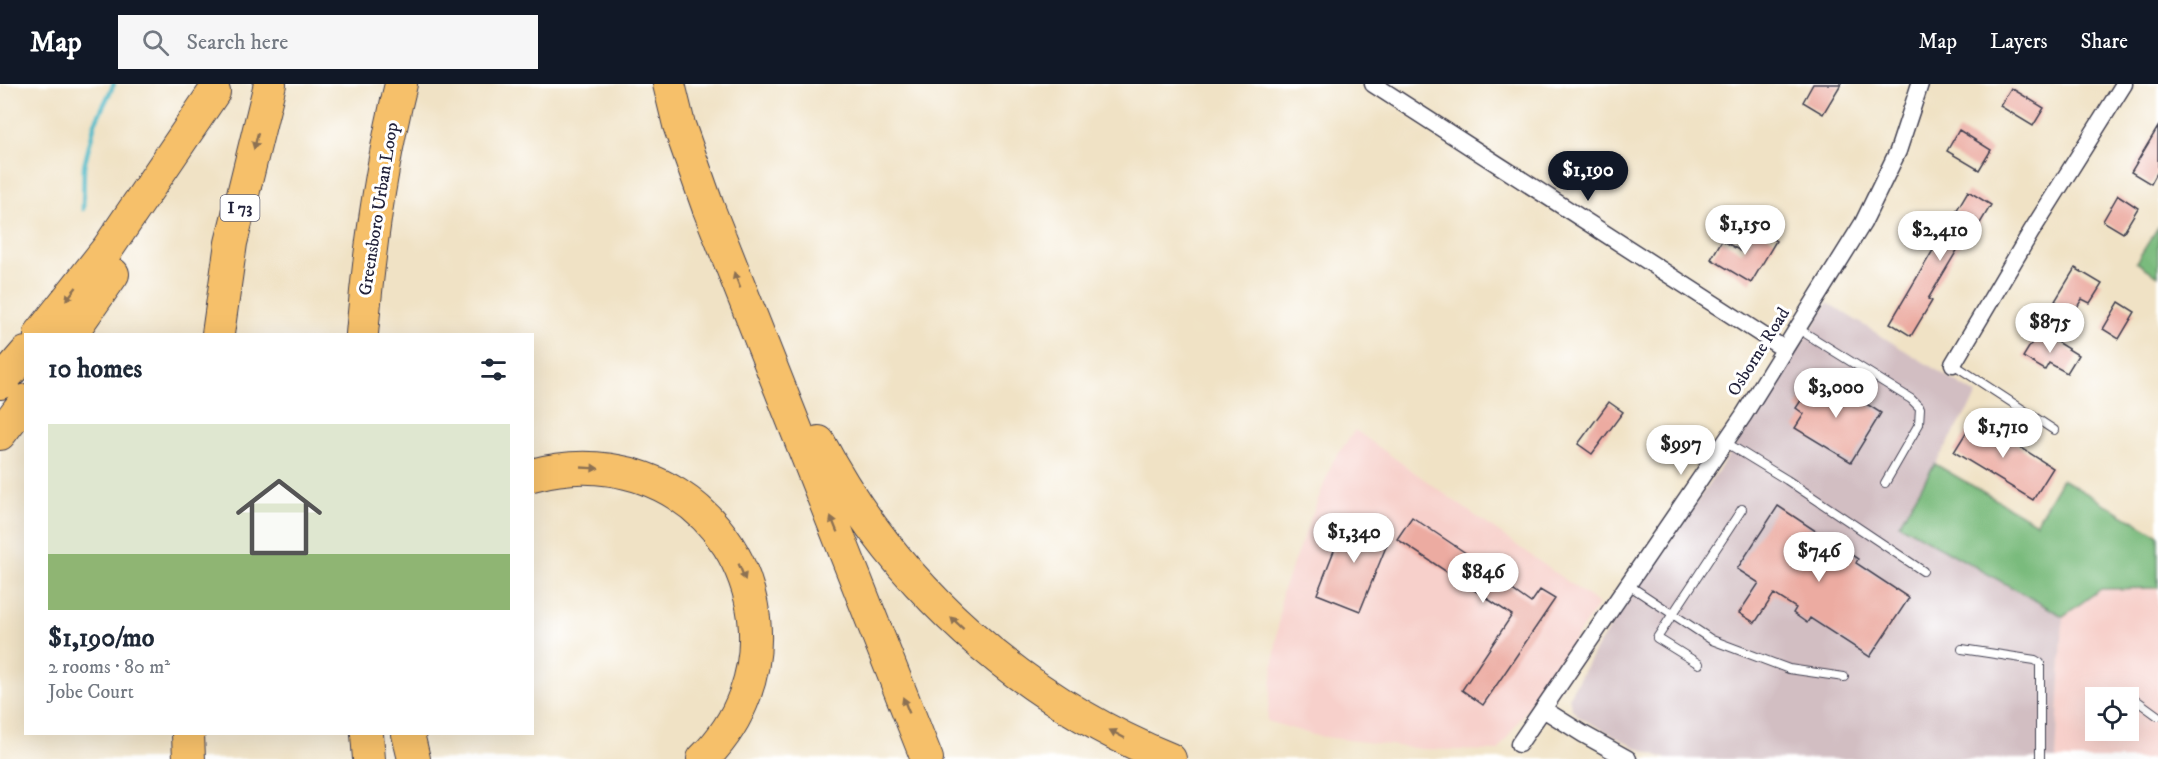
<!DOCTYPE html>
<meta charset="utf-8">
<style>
body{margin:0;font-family:"IM FELL DW Pica",serif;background:#f6f6f7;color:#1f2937;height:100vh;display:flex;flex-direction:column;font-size:22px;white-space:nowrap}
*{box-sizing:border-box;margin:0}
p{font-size:20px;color:#747a83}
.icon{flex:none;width:33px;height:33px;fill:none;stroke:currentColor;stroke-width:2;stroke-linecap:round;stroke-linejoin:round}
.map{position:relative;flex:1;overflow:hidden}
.panel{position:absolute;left:24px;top:249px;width:510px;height:402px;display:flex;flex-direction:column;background:#fff;border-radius:0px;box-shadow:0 6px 24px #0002}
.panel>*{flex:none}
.fabs{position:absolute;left:2085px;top:603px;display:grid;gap:12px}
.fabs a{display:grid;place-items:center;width:54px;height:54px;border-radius:0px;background:#fff;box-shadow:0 6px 24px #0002;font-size:30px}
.price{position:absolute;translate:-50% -51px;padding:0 14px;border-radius:21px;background:#fff;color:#222;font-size:20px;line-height:39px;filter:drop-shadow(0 2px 3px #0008)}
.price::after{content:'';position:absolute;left:50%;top:36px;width:18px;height:14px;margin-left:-9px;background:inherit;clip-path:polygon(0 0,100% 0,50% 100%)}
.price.current{background:#111827;color:#fff}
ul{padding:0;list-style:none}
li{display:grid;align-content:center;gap:12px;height:318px;padding:0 24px}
li span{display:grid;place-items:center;height:186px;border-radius:0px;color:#555}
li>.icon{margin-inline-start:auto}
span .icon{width:108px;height:108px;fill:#fffc;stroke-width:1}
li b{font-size:26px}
h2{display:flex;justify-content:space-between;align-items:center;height:72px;padding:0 24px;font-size:26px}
header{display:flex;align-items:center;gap:36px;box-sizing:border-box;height:84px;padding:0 30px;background:#111827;color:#fff}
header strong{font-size:28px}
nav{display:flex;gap:33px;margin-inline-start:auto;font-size:21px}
.search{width:420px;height:54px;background:#f6f6f7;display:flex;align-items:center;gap:15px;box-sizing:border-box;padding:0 21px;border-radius:0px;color:#747a83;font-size:22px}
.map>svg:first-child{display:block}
.built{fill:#f7d0cb;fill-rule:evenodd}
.industrial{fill:#d2bec2}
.forest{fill:#7abb7d;stroke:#4e6e5c;stroke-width:1.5}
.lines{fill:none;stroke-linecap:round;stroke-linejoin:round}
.stream{stroke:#4dbac8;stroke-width:4.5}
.building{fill:#ecaba1}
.lane-casing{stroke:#413f50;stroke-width:10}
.street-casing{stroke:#413f50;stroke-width:19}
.highway-casing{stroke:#413f50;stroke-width:34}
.lane{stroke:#fff;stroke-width:8}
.street{stroke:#fff;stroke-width:16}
.highway{stroke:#f6c06b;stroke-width:32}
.oneway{fill:#8c7153}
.labels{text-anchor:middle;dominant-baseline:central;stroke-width:6;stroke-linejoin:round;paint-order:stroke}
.shield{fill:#fff;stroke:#646476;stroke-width:1.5}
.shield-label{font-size:16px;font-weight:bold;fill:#22223b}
.street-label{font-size:18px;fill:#22223b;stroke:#fff}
</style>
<header>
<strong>Map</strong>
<div class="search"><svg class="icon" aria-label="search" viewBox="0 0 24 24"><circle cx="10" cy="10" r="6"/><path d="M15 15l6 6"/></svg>Search here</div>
<nav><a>Map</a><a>Layers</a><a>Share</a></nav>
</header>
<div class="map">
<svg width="2158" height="675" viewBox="0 0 2158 675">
<rect width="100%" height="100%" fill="#fff"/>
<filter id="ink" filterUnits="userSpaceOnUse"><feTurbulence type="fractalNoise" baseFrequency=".0167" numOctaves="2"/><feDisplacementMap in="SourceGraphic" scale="12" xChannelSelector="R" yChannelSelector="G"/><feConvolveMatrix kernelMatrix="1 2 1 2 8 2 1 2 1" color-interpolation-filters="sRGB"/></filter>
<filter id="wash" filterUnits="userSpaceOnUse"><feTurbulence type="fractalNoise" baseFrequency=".008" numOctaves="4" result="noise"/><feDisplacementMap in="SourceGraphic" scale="24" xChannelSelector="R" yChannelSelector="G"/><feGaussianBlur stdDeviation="1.35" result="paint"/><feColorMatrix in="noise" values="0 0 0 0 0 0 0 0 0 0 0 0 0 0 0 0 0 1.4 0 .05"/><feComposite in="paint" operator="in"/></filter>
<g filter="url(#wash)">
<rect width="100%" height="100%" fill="#f0e2c5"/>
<path class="built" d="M1355,346l244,174 -101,147 -76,-2 -105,-13 -50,-15 15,-129 51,-131z
M2158,504v171h-102l7,-143 38,-27zM2096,614h32v32h-32z"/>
<path class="industrial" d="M1828,219l149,92 -78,129 164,92 -7,143h-389l-32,-12 -56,-30 -8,-9 -2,-12 29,-51 152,-221z"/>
<path class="forest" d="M2158,143v49l-22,-14z
M1935,380l101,59 26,-44 96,56v53l-57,1 -38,27 -164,-92z"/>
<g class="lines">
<path class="stream" d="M83,125l1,-43 11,-43 19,-39"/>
</g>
<g id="blocks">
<path class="building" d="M1813,0h28l-18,30 -20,-12z
M2011,4l33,20 -11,18 -33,-20z
M2158,43v44l-7,13 -20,-12z
M1959,46l32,20 -12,20 -32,-19z
M1968,107l23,14 -21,35 -5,-3 -37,62 4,2 -21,35 -21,-13z
M2118,111l20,13 -15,25 -20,-12z
M1756,145l20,12 -25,42 -40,-24 11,-19 20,12z
M2075,184l27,16 -12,19 -8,-4 -8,13 -19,-11z
M2119,218l16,10 -16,27 -16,-10z
M2039,247l39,24 -11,18 -18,-10 -4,7 -22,-13z
M1827,295l54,34 -30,49 -56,-34 9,-14 -8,-6 15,-23 9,5z
M1609,318l14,10 -31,42 -14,-10z
M1975,334l78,50 -20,32 -79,-48z
M1778,422l80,53 -2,4 53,35 -39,59 -60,-39 -3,5 -14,-10 3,-5 -22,-14 -19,29 -16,-10 20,-30 -22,-14z
M1412,433l97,65 -2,4 24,17 9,-13 15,9 -72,106 -21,-15 50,-75 -115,-76z
M1363,434l16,6 -3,7 14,6 -30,74 -43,-17 27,-69 4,1 2,-5 10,4z"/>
</g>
</g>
<g filter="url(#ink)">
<use href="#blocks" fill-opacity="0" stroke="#413f50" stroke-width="1.5"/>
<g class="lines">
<defs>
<path id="lane" d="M1797,244l114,71 9,9 -1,16 -34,59
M1953,280l101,66
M1725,358l62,38 136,91
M1627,500l85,56 77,29 55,8
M1962,565l73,11 5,3v96
M1699,580l-42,-26 85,-129
M2125,608l33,24"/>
<path id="street" d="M1373,0l411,265
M1953,280l78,-132 93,-148
M1543,625l40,25 45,25
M1519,660l224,-328 120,-193 35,-72 22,-67"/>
<path id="highway" d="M669,0l10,41 29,82 219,552
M40,250l68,-86 106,-156
M71,250l42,-60
M218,250l13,-91 39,-159
M362,250c7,-83 19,-169 39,-250
M0,299l26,-30
M0,350l26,-34
M819,358c75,143 201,256 351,317
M532,391c106,-29 207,33 222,143 6,53 -13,104 -51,141
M188,650l1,25
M367,650l2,25
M408,650l6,25"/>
</defs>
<use href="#lane" class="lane-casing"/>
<use href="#street" class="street-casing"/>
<use href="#highway" class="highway-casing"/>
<use href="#lane" class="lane"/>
<use href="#street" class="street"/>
<use href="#highway" class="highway"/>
</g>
<defs><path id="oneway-solid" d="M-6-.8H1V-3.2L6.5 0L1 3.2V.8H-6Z" transform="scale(1.5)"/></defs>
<g class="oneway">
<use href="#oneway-solid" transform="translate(256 57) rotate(104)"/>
<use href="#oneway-solid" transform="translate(737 196) rotate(-111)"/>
<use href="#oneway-solid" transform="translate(71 210) rotate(128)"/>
<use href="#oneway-solid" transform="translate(590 384) rotate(3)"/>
<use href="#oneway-solid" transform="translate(834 440) rotate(-112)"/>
<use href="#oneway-solid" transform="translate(742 488) rotate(68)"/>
<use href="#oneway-solid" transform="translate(957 539) rotate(-137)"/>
<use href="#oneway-solid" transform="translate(906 621) rotate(-112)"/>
<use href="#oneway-solid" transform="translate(1117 650) rotate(-152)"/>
</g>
</g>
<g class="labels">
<rect class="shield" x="220.5" y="111" width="39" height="26" rx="4.5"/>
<g class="shield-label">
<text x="240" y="124">I 73</text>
</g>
<g class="street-label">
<text transform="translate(379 125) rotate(-81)">Greensboro Urban Loop</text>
<text transform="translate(1759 268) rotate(-58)">Osborne Road</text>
</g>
</g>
</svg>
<div class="fabs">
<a><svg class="icon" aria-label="locate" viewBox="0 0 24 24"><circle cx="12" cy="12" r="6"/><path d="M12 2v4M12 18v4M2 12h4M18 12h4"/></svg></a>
</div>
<b class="price current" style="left:1588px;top:118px">$1,190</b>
<b class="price" style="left:1745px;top:172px">$1,150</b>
<b class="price" style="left:1940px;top:178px">$2,410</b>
<b class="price" style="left:2050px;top:270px">$875</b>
<b class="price" style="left:1836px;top:335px">$3,000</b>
<b class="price" style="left:2003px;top:375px">$1,710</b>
<b class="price" style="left:1681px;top:392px">$997</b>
<b class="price" style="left:1354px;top:480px">$1,340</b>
<b class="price" style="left:1819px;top:499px">$746</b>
<b class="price" style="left:1483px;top:520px">$846</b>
<section class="panel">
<h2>10 homes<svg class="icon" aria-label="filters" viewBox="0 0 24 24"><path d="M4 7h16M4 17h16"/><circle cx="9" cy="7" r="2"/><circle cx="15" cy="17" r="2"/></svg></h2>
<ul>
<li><span style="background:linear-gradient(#dfe7d0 70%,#8fb573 0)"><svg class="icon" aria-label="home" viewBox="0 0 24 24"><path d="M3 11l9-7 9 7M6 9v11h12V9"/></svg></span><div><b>$1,190/mo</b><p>2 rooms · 80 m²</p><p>Jobe Court</p></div></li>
</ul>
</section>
</div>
